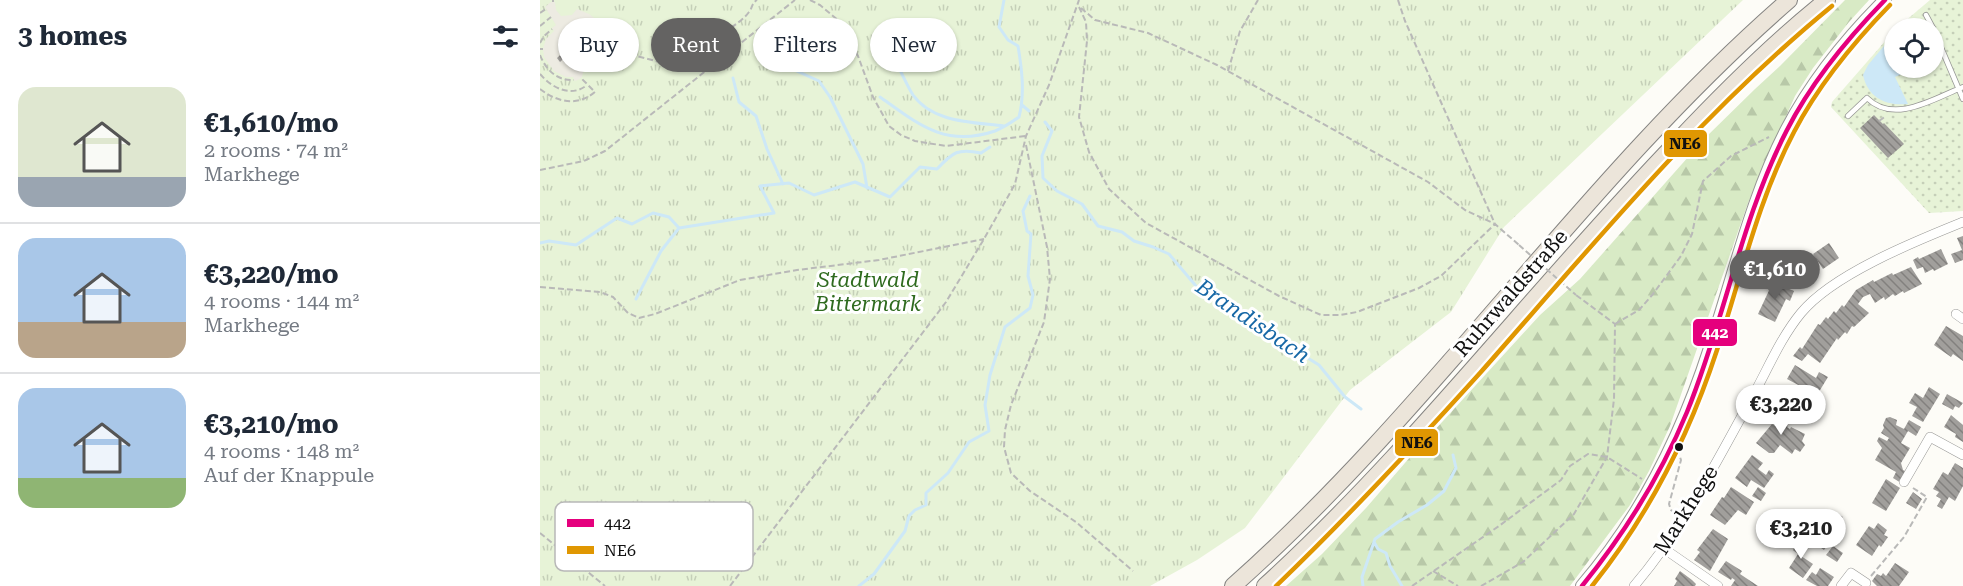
<!DOCTYPE html>
<meta charset="utf-8">
<style>
body{margin:0;font-family:"Roboto Serif",serif;background:#f6f6f7;color:#1f2937;height:100vh;display:flex;flex-direction:column;font-size:22px;white-space:nowrap}
*{box-sizing:border-box;margin:0}
p{font-size:20px;color:#747a83}
.icon{flex:none;width:33px;height:33px;fill:none;stroke:currentColor;stroke-width:2;stroke-linecap:round;stroke-linejoin:round}
.map{position:relative;flex:1;overflow:hidden}
.drawer{display:flex;flex-direction:column;background:#fff;width:540px}
.drawer>*{flex:none}
.hud{position:absolute;left:18px;top:18px;width:570px;height:54px;display:flex;gap:12px}
.fabs{position:absolute;left:1344px;top:18px;display:grid;gap:12px}
.fabs a{display:grid;place-items:center;width:60px;height:60px;border-radius:50%;background:#fff;box-shadow:0 2px 4px #0004;font-size:30px}
.price{position:absolute;translate:-50% -51px;padding:0 14px;border-radius:21px;background:#fff;color:#222;font-size:20px;line-height:39px;filter:drop-shadow(0 2px 3px #0008)}
.price::after{content:'';position:absolute;left:50%;top:36px;width:18px;height:14px;margin-left:-9px;background:inherit;clip-path:polygon(0 0,100% 0,50% 100%)}
.price.selected{background:#646362;color:#fff}
ul{padding:0;list-style:none}
li{display:flex;align-items:center;gap:18px;height:150px;padding:0 18px}
li+li{border-top:2px solid #e0e1e3}
li span{display:grid;place-items:center;flex:none;width:168px;height:120px;border-radius:18px;color:#555}
li>.icon{margin-inline-start:auto}
span .icon{width:72px;height:72px;fill:#fffc;stroke-width:1}
li b{font-size:26px}
h2{display:flex;justify-content:space-between;align-items:center;height:72px;padding:0 18px;font-size:26px}
.tag{padding:0 21px;border-radius:27px;background:#fff;box-shadow:0 2px 4px #0004;font-size:21px;line-height:54px}
.tag.selected{background:#646362;color:#fff}
main{display:flex;flex:1;min-height:0}
.map>svg:first-child{display:block}
.forest{fill:url(#forest-firs)}
.park{fill:url(#park-tufts)}
.garden{fill:url(#garden-dots)}
.plaza{fill:#edebe2}
.water{fill:#cde8f7}
.lines{fill:none;stroke-linecap:round;stroke-linejoin:round}
.stream{stroke:#cde8f7;stroke-width:3}
.building{fill:url(#building-back-hatch)}
.service-casing{stroke:#979795;stroke-width:6}
.minor-casing{stroke:#979795;stroke-width:10}
.tertiary-casing{stroke:#979795;stroke-width:14}
.trunk-casing{stroke:#858482;stroke-width:18}
.path{stroke:#b9b9b8;stroke-width:2;stroke-dasharray:6 3;stroke-linecap:butt}
.service{stroke:#fffffe;stroke-width:4.5}
.minor{stroke:#fffffe;stroke-width:9}
.tertiary{stroke:#fffffe;stroke-width:12}
.trunk{stroke:#ece5da;stroke-width:16}
.path-bridge{stroke:#b9b9b8;stroke-width:2;stroke-dasharray:6 3;stroke-linecap:butt}
.bus-1-casing{stroke:#fff;stroke-width:9}
.bus-2-casing{stroke:#fff;stroke-width:9}
.bus-1{stroke:#e5007d;stroke-width:4.5}
.bus-2{stroke:#e09702;stroke-width:4.5}
.bus-dot{fill:#111;stroke:#fff;stroke-width:2}
.labels{text-anchor:middle;dominant-baseline:central;stroke-width:6;stroke-linejoin:round;paint-order:stroke}
.park-label{font-size:21px;font-style:italic;fill:#2f6b1f;stroke:#fff}
.street-label{font-size:21px;fill:#111;stroke:#fff}
.water-label{font-size:22px;font-style:italic;fill:#1768a6;stroke:#fff}
.key{fill:#fff;stroke:#b8b8b8;stroke-width:1.5}
.key-label{font-size:16px;fill:#111}
.line-badge{stroke:#fff;stroke-width:2}
.badge-label{font-size:16px;text-anchor:middle;font-weight:bold;fill:#fff}
.pale-badge-label{font-size:16px;text-anchor:middle;font-weight:bold;fill:#111}
</style>
<main>
<section class="drawer">
<h2>3 homes<svg class="icon" aria-label="filters" viewBox="0 0 24 24"><path d="M4 7h16M4 17h16"/><circle cx="9" cy="7" r="2"/><circle cx="15" cy="17" r="2"/></svg></h2>
<ul>
<li><span style="background:linear-gradient(#dfe7d0 75%,#9aa5b1 0)"><svg class="icon" aria-label="home" viewBox="0 0 24 24"><path d="M3 11l9-7 9 7M6 9v11h12V9"/></svg></span><div><b>€1,610/mo</b><p>2 rooms · 74 m²</p><p>Markhege</p></div></li>
<li><span style="background:linear-gradient(#a9c7e8 70%,#b9a48a 0)"><svg class="icon" aria-label="home" viewBox="0 0 24 24"><path d="M3 11l9-7 9 7M6 9v11h12V9"/></svg></span><div><b>€3,220/mo</b><p>4 rooms · 144 m²</p><p>Markhege</p></div></li>
<li><span style="background:linear-gradient(#a9c7e8 75%,#8fb573 0)"><svg class="icon" aria-label="home" viewBox="0 0 24 24"><path d="M3 11l9-7 9 7M6 9v11h12V9"/></svg></span><div><b>€3,210/mo</b><p>4 rooms · 148 m²</p><p>Auf der Knappule</p></div></li>
</ul>
</section>
<div class="map">
<svg width="1423" height="586" viewBox="0 0 1423 586">
<defs>
<pattern id="forest-firs" width="22" height="20" patternUnits="userSpaceOnUse" patternTransform="scale(1.5)"><rect width="22" height="20" fill="#d8eac5"/><path d="M5 1l3.5 6h-7zM16 11l3.5 6h-7z" fill="#b8c8a8"/></pattern>
<pattern id="park-tufts" width="24" height="20" patternUnits="userSpaceOnUse" patternTransform="scale(1.5)"><rect width="24" height="20" fill="#e7f3d7"/><path d="M3 7l-1-3M5 7V3M7 7l1-3M15 17l-1-3M17 17v-4M19 17l1-3" fill="none" stroke="#c5cfb8"/></pattern>
<pattern id="garden-dots" width="8" height="8" patternUnits="userSpaceOnUse" patternTransform="scale(1.5)"><rect width="8" height="8" fill="#e7f3d7"/><path d="M2 2h.1M6 6h.1" fill="none" stroke="#c5cfb8" stroke-width="1.8" stroke-linecap="round"/></pattern>
<pattern id="building-back-hatch" width="6" height="6" patternUnits="userSpaceOnUse" patternTransform="scale(1.5)"><rect width="6" height="6" fill="#a19f9c"/><path d="M-1 5l2 2M0 0l6 6M5-1l2 2" fill="none" stroke="#82807e"/></pattern>
</defs>
<rect width="100%" height="100%" fill="#fdfcf7"/>
<path class="forest" d="M1305,0h24l-20,22 -36,46 -18,28 -47,107 -78,223 -21,45 -19,34 -60,81h-284l36,-32 44,-46 45,-52 129,-141 40,-36 125,-141 50,-49 25,-23z"/>
<path class="park" d="M0,0h1203l-239,227 -53,85 -101,78 -105,138 -48,32 -47,26h-610z"/>
<path class="garden" d="M1390,0h33v211l-34,2 -98,-106 1,-5 62,-71v37h40v-40h-37z"/>
<path class="plaza" d="M11,2h4l1,8 5,6 11,-1 5,-6 12,5 12,9 13,17 11,8 -7,7h-6l-12,-5 -7,3 -7,6 -4,18 -2,2 -5,2 -2,-4h-7l-12,-6 -10,-14 -1,-8 3,-10 8,-8 -2,-3 4,-3 -11,-18z"/>
<path class="water" d="M1354,34v34h21l-20,9 13,27c-22,2 -40,-6 -45,-29l5,-10z"/>
<g class="lines">
<path class="stream" d="M217,53l62,28 11,16 33,67 4,24
M360,70c4,8 8,17 13,25 20,28 60,27 91,31
M193,78l6,24 17,14 11,33 16,35
M340,97c38,27 65,51 115,34 8,-3 17,-9 24,-14 6,-23 3,-47 -1,-71l-10,-6 -9,-13 5,-27
M482,105l7,6
M505,122l7,9 -10,25 1,22 14,13 25,13 16,22 24,6 12,9 19,6 16,7 27,32 34,16 52,40 37,23 26,32 16,12
M0,243l9,-2 27,4 41,-27 15,6 21,-11 16,4 10,11 95,-15 -14,-27 29,-3 25,12 41,-13 35,15 30,-30 17,2c16,-17 21,-21 44,-16l9,-6
M96,299l25,-48 18,-23
M834,542l4,7 8,4 4,13 12,20
M319,586l15,-12 31,-43 4,-15 6,-6 11,-5v-12l22,-20 21,-31 20,-11 -4,-26 5,-30 15,-48 25,-19 3,-13 -5,-19 3,-42 -4,-3 -4,-20 7,-15
M823,586l-1,-9 13,-38 23,-17 29,-17 17,-14 12,-23 -3,-13"/>
</g>
<path class="building" d="M38,38l3,4 -21,20 -3,-4z
M1334,115l9,9 1,-1 20,21 -16,14 -28,-30z
M1423,236v24l-8,3 -4,-9 11,-4 -5,-12z
M1289,243l10,15 -16,11 -10,-15z
M1401,249l7,15 -14,7 -1,-2 -8,4 -2,-6 -6,2 -4,-9 5,-3 1,2z
M1371,267l11,17 -18,9 -1,-2 -8,5 -2,-2 -8,6 -1,-3 -9,6 -5,-9 -7,3 -5,7 11,9 -15,14 -2,-1 -5,8 -2,-2 -7,8 -1,-2 -17,25 -12,-9 -6,7 -9,-5 7,-9 2,2 16,-25 2,1 6,-8 2,2 6,-8 2,2 6,-8 2,2 12,-17 17,-10 1,2 18,-9 1,2z
M1233,282l21,9 -4,10 -4,-2 -11,23 -17,-8z
M1406,326l17,10v25l-10,-7 -2,3 -17,-12z
M1255,365l21,13 3,-6 9,5 -11,18 -30,-16z
M1389,387l11,7 -17,28 -11,-6 5,-9 -8,-4 6,-10 8,5z
M1241,388l21,12 -8,14 -21,-12z
M1407,394l16,9 -4,5 -4,-2 -2,4 -11,-6z
M1234,409l10,6 -4,5 8,6 -1,1 3,2 1,-2 14,7 -3,7 3,4 -5,7 -5,-3 -3,5 -12,-9 -6,8h-5l-13,-10 16,-19 3,2 3,-4 -11,-6z
M1411,415l12,10v17l-8,-5 1,-3 -12,-7z
M1350,417l7,3 -1,5 8,4 5,-9 12,7 -5,9 -8,-5 -7,12 9,5 -9,15 2,7 4,2 -6,11 -8,-5 3,-6 -21,-12 7,-12 -5,-7 2,-4 8,4 2,-3 -8,-5 3,-5 -1,-3 3,-7z
M1212,455l11,8 -5,6 8,6 3,-5 5,4 -10,14 -13,-8 -4,7 -12,-9z
M1415,463l8,5v18l-8,15 -6,-4 -7,12 -5,-3 4,-7 -5,-3 3,-4 -6,-3 10,-17 5,3z
M1346,479l14,9 -14,23 -14,-8z
M1191,487l23,15 -8,13 -8,-5 -13,15 -15,-10 12,-18 2,1z
M1218,487l8,6 -5,8 -9,-5z
M1373,492l9,7 -6,10 -10,-6z
M1298,514l5,3 -6,8 4,3 -8,13 -2,-2 -7,11 -13,-9 7,-10 -6,-4 8,-11 11,8z
M1338,523l9,7 -3,5 4,2 -7,10 -2,-2 -7,11 -16,-11 13,-19 5,3z
M1173,529l15,10 -18,32 -16,-11 6,-8 -3,-2z
M1261,539l7,5 -7,12 12,8 -10,14 -14,-10 9,-14 -5,-4z
M1293,546l10,7 -6,9 -11,-7z
M1186,561l16,10 -2,3 18,12h-27l4,-6 -3,-2 -1,2 -13,-8z
M1355,563l14,9 -10,14h-22l-5,-5 5,-7 4,2 2,-3 3,3z
M1280,568l14,9 -6,9h-11l-11,-6 6,-8 4,3z
M1140,571l12,9 4,4 -1,2h-21l3,-5 -2,-2z"/>
<g class="lines">
<defs>
<path id="service" d="M1386,15l7,13
M1394,31l29,68
M1308,116l19,-18c27,27 68,0 96,-11"/>
<path id="minor" d="M1416,314l7,5
M1364,482l26,-45 33,18
M1123,548l55,38
M1094,586c49,-57 85,-129 121,-194 14,-26 27,-56 46,-79 32,-39 115,-72 162,-91
M1301,586l10,-13 15,10"/>
<path id="tertiary" d="M1042,586c60,-70 100,-151 128,-238 24,-72 42,-152 77,-219 25,-48 60,-91 98,-129"/>
<path id="trunk" d="M693,586c202,-179 352,-409 556,-586
M725,586c149,-136 271,-298 411,-443 47,-50 97,-100 151,-143"/>
</defs>
<use href="#service" class="service-casing"/>
<use href="#minor" class="minor-casing"/>
<use href="#tertiary" class="tertiary-casing"/>
<use href="#trunk" class="trunk-casing"/>
<path class="path" d="M13,0v2
M270,0l10,5 19,16 19,35 15,41 16,29 12,9 14,6 31,5 80,-10
M858,0l7,21 90,203
M539,7l7,15 1,19 -8,76 10,35 20,37 37,34 133,73 42,19h19l17,-3 62,-24 22,-12 54,-52
M541,8l14,12 53,13 69,32 211,117 37,28 30,14 24,21
M0,13l6,-4
M0,26l11,-9
M0,43l4,-7 8,-7
M0,49h3
M152,50c14,-7 48,-25 57,-38 4,-5 2,-8 8,-12
M81,52l39,10 32,-12 19,19
M0,55c6,15 17,26 34,25
M688,71l12,-40 18,-31
M0,74c12,14 31,24 47,11
M0,89c17,13 37,18 55,3l-14,-14
M1339,121l7,-5
M486,145l21,102 3,32 -6,43 -33,83 -6,25 -1,17 7,26 19,18 46,31 57,49
M0,170l44,-9 21,-10 190,-151
M0,287l60,5 13,5 15,16 11,5 16,-4 85,-34 57,-10 82,-10 105,-21
M1075,324l24,-14 14,-16 28,-38 11,-22 11,-53 28,-25 38,-19
M1135,514l-4,-4 -2,-6 12,-44 -1,-3
M0,533l65,53
M893,571l25,15
M1331,576l33,-39 23,-40 -14,-9
M190,586l216,-284 38,-63 31,-55 11,-48 23,-51 30,-85
M872,586l87,-60 62,-46 9,-14 18,-12 19,3 35,22
M941,586l42,-24 51,-48 33,-57 7,-58 1,-75 -39,-29"/>
<use href="#service" class="service"/>
<use href="#minor" class="minor"/>
<use href="#tertiary" class="tertiary"/>
<use href="#trunk" class="trunk"/>
<path class="path-bridge" d="M979,245l57,50"/>
<defs>
<path id="bus-1" d="M1042,586c43,-53 79,-111 105,-174 38,-93 54,-193 100,-282 25,-49 60,-91 98,-130"/>
<path id="bus-2" d="M736,586c71,-68 138,-140 204,-213 112,-127 221,-260 352,-367
M1052,586c57,-71 97,-150 125,-236 24,-73 41,-150 77,-218 25,-48 59,-89 96,-127"/>
</defs>
<use href="#bus-1" class="bus-1-casing"/>
<use href="#bus-2" class="bus-2-casing"/>
<use href="#bus-1" class="bus-1"/>
<use href="#bus-2" class="bus-2"/>
</g>
<circle class="bus-dot" cx="1139" cy="447" r="5"/>
<g class="labels">
<g class="park-label">
<text x="328" y="280">Stadtwald<tspan x="328" dy="24">Bittermark</tspan></text>
</g>
<g class="street-label">
<text transform="translate(971 293) rotate(-49)">Ruhrwaldstraße</text>
<text transform="translate(1146 510) rotate(-58)">Markhege</text>
</g>
<g class="water-label">
<text transform="translate(713 321) rotate(34)">Brandisbach</text>
</g>
</g>
<rect x="15" y="502" width="198" height="69" rx="9" class="key"/>
<rect x="27" y="519" width="27" height="8" fill="#e5007d"/>
<rect x="27" y="546" width="27" height="8" fill="#e09702"/>
<g class="key-label">
<text x="64" y="529">442</text>
<text x="64" y="556">NE6</text>
</g>
<g class="line-badge">
<rect x="1123" y="129" width="45" height="29" rx="6" fill="#e09702"/>
<rect x="1152" y="318" width="46" height="29" rx="6" fill="#e5007d"/>
<rect x="854" y="428" width="45" height="29" rx="6" fill="#e09702"/>
</g>
<g class="badge-label">
<text x="1175" y="338">442</text>
</g>
<g class="pale-badge-label">
<text x="1145" y="149">NE6</text>
<text x="877" y="448">NE6</text>
</g>
</svg>
<div class="fabs">
<a><svg class="icon" aria-label="locate" viewBox="0 0 24 24"><circle cx="12" cy="12" r="6"/><path d="M12 2v4M12 18v4M2 12h4M18 12h4"/></svg></a>
</div>
<b class="price selected" style="left:1235px;top:301px">€1,610</b>
<b class="price" style="left:1241px;top:436px">€3,220</b>
<b class="price" style="left:1261px;top:560px">€3,210</b>
<div class="hud">
<a class="tag">Buy</a>
<a class="tag selected">Rent</a>
<a class="tag">Filters</a>
<a class="tag">New</a>
</div>
</div>
</main>
